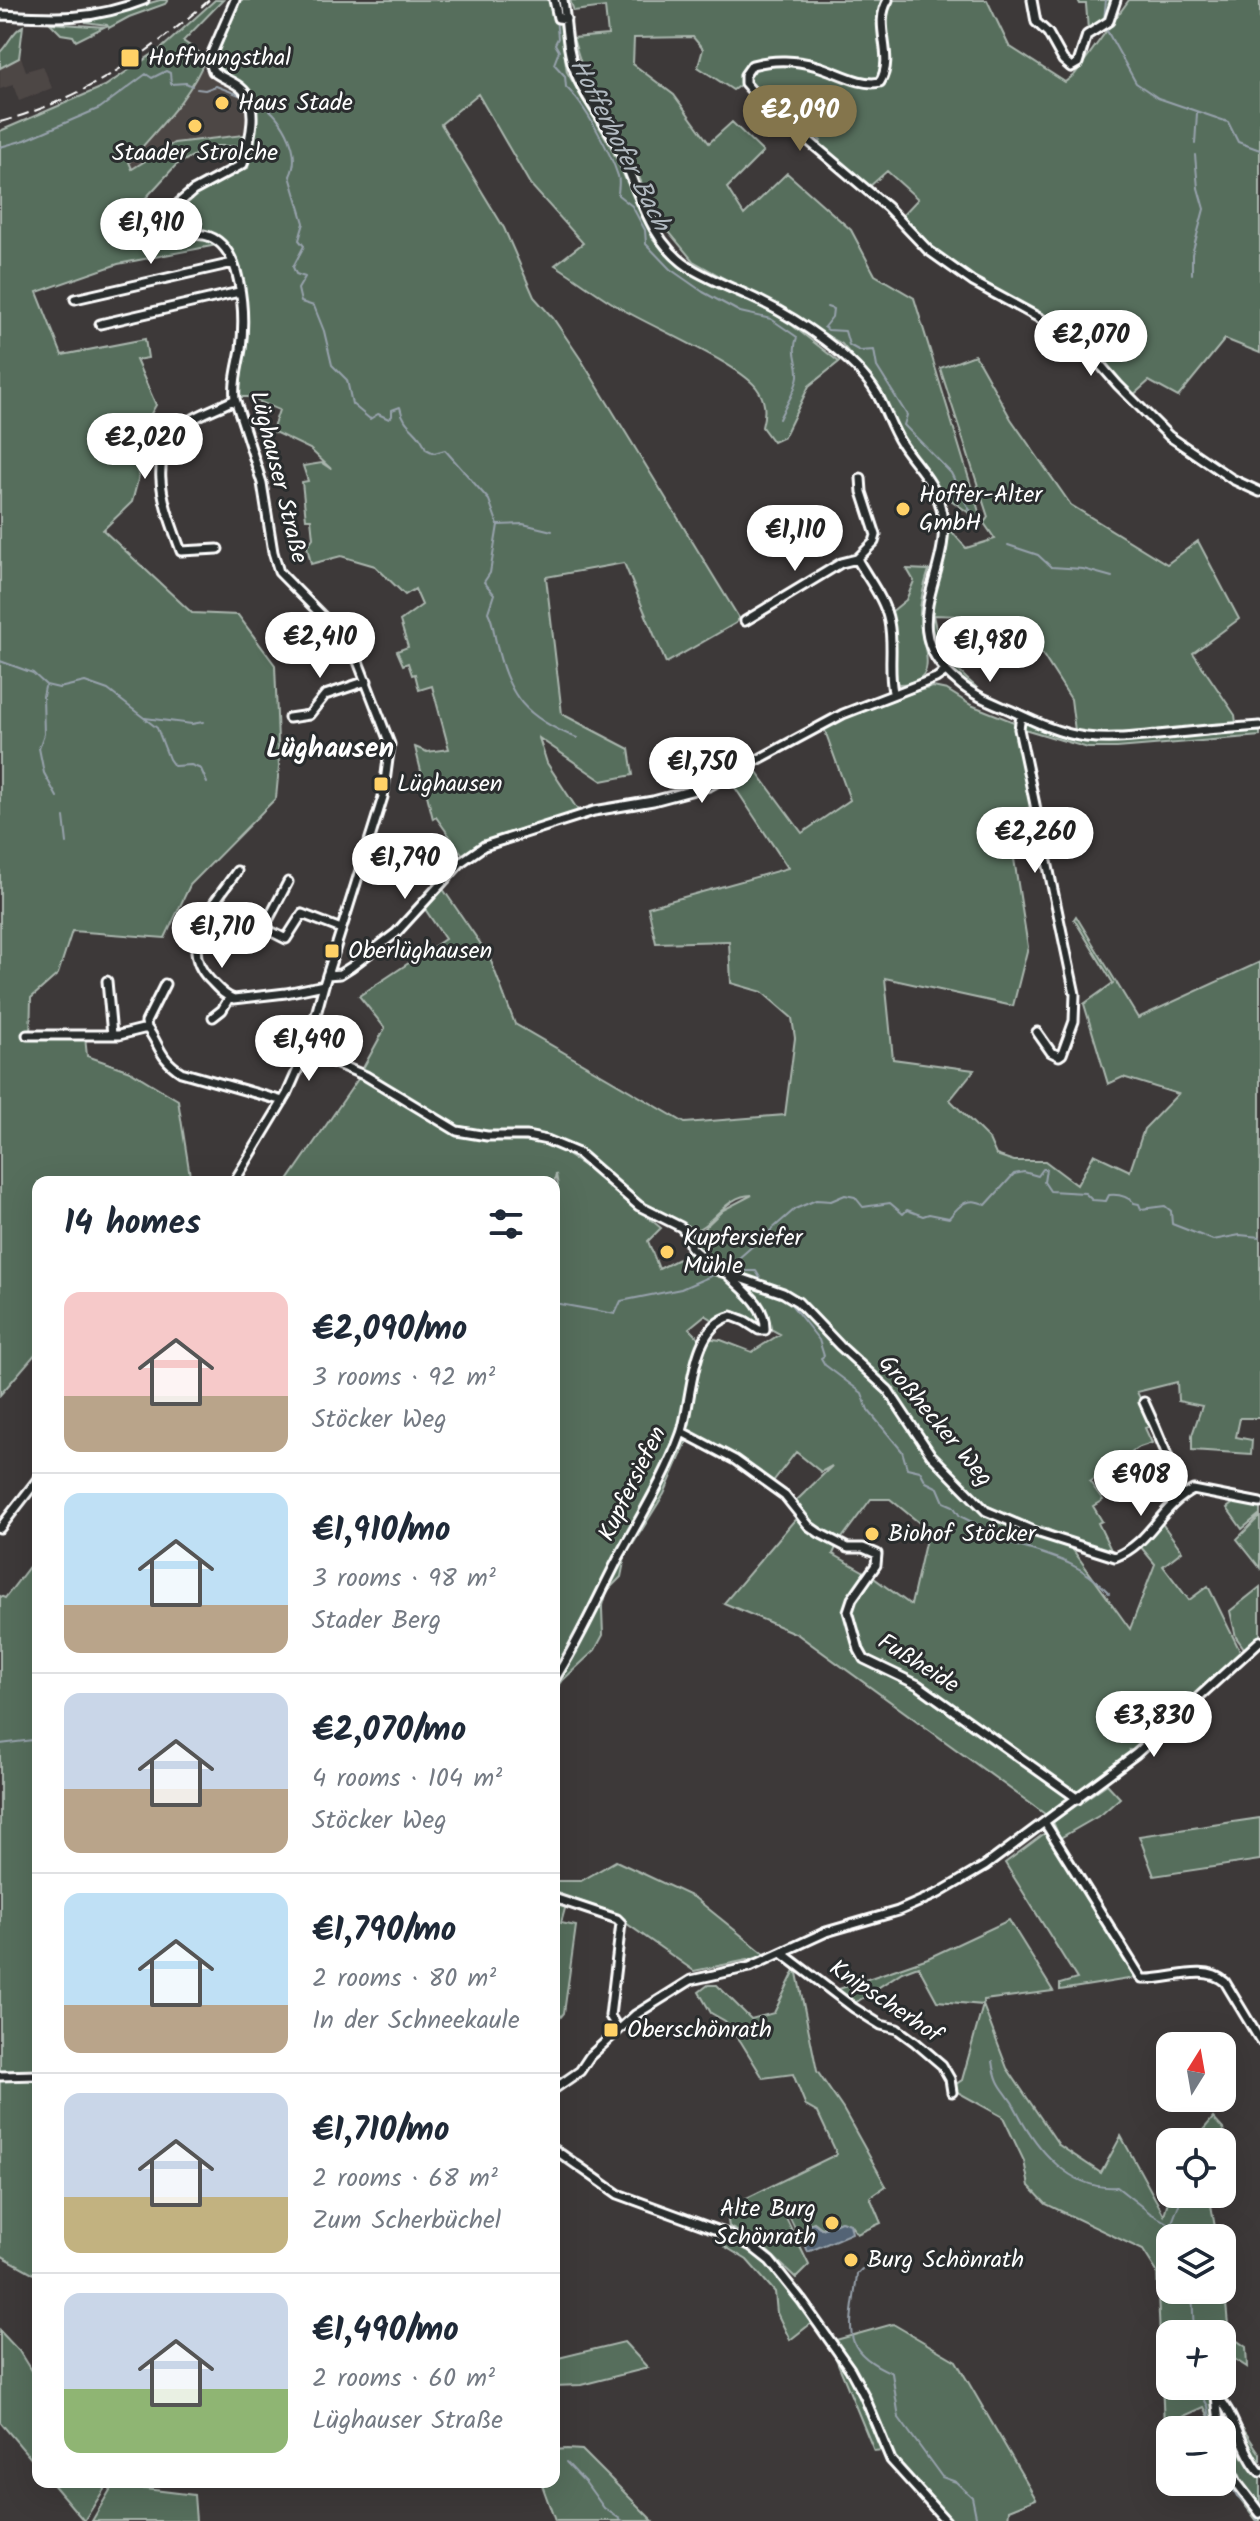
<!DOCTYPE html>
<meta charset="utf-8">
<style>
body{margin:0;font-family:Kalam,sans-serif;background:#f6f6f7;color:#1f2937;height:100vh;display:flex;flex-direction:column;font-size:30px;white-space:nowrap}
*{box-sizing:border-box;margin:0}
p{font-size:26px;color:#747a83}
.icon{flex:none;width:44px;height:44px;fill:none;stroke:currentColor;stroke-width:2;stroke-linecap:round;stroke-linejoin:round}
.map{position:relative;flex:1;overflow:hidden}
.details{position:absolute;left:32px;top:1176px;width:528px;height:1312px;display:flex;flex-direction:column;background:#fff;border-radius:16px;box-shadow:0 8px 32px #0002}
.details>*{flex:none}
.needle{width:52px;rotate:11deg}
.fabs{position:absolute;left:1156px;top:2032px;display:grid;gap:16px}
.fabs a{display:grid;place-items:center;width:80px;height:80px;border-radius:16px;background:#fff;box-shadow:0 8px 32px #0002;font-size:40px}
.price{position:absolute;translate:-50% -68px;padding:0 18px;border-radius:28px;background:#fff;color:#222;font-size:26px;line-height:52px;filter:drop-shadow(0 2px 4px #0008)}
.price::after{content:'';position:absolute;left:50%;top:48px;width:24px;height:18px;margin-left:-12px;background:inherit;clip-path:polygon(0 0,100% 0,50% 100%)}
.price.selected{background:#84754c;color:#fff}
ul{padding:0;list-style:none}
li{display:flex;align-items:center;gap:24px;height:200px;padding:0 32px}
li+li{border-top:2px solid #e0e1e3}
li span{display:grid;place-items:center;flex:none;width:224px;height:160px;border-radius:16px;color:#555}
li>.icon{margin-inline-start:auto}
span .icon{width:96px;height:96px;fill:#fffc;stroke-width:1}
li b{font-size:34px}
h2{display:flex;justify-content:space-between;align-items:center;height:96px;padding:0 32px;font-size:34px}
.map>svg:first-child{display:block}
.built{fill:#4e4645}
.green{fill:#566e5c;stroke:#aab6ae;stroke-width:2;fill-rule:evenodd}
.water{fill:#526474;stroke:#97a2ac;stroke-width:2}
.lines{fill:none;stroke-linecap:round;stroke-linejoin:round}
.stream{stroke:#97a2ac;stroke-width:2}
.minor-casing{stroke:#fff;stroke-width:13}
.minor{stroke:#2a2d2e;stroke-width:7}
.rail{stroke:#fff;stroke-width:2;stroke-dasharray:12 6;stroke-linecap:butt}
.poi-dot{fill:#ffd166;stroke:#2a2d2e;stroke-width:3}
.labels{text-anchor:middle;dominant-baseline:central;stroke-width:6;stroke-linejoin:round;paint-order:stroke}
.poi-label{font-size:24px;fill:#fff;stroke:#2a2d2e;text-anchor:start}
.street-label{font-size:24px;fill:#fff;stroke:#2a2d2e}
.water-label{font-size:26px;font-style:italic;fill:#b1b9c0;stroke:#2a2d2e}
.quarter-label{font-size:28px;font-weight:bold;fill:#fff;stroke:#2a2d2e}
</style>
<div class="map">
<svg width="1260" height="2521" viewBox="0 0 1260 2521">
<rect width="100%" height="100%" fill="#3d3939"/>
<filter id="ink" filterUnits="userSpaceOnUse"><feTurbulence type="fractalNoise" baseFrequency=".0125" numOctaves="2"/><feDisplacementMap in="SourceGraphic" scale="16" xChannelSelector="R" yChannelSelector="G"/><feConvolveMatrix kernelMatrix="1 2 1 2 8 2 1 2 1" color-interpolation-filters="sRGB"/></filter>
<g filter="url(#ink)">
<path class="built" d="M21,57l5,14 17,-5 9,22 -33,13 -6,-16 -13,4v-21z
M202,69l37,21 9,11v17l-5,17 -69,8 -43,26 -2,-7 43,-50z"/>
<path class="green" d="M160,0h8l-3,4 -36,13 -20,11 -2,-3 -22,-3z
M215,0h8l-40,41 23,16c-15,40 -50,73 -77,105l3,7 42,-26 69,-8v11h-32l-35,19 -33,36 19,15 -10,16v10c22,9 43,-12 65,3l-99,19 -81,28 25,63 83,-16 3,19 -12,2 20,45 -26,45 9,26 -7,26 -29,28 89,83 46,2 37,50 4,102 -3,31 -86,87 -25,53 -93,-7 -14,43 -27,24 -1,40 55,-1 2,19 43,15 48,29 13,82h-153v169l-38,44v-1264l105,-45 58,-39z
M240,0h312l4,16 4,6 7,50 43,73 43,94 11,13 8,8 37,24 60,27 24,15 46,36 -30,24 -25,51 -11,5 -11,-15c4,-15 4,-27 -6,-40 -21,-25 -102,-59 -134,-78 -23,-13 -44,-30 -67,-44l28,-22 -53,-59 -52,-90 -37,30 63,104 30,69 19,21 29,43 157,257 -3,5 -70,40 -42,-100 -78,14 16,137 67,35 4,26 -31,6 -63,-43 8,25 32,49c-32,10 -92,23 -116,43l-27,-38 -3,2 -18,-72 12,5 22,-3 -17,-63 -13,4 -4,-16 -3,1 -4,-12 -5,2 -6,-14 11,-4 -8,-26 22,-16 -7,-16 -10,6 -30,-29 -34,-10 -30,8 -4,-18 6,-8 -2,-19h-5l-4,-37 6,-1 -5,-15 19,-3 9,6 -21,-20 -38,-18 7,-21 -30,-13h-10c4,-41 22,-146 -30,-165 -13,-5 -34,2 -49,3l20,-27 18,-18 50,-22c5,-26 20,-64 -5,-83 -11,-8 -20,-12 -29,-23z
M570,0h315l-1,64 -4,15 -10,3 -54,-19 -61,-1 -11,20 -11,8 -35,-23 5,-18 -10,-12 -59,1 -1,26 41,31 35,48 23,-21 31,30 -36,36 17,27 43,-42 64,57 24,45 39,23 66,217 -4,3 -36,-26 -36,-53 -28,-53 -34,-42 -149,-83 -38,-46 -38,-90 -30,-42 -14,-45 35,-3 -3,-28 -31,4z
M889,0h98l22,46 56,36 10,-8 54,-74h131v353l-35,-14 -47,58 -29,-16 -18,16 -55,-65 -101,-53 -45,-32 -30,-29 18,-19 -31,-28 -18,16 -51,-42 3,-4 -8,-7 -4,4 -22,-18 9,-13 -19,-15 -16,6 -14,-20 4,-8c35,-19 82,4 117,15l16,-7 -1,-54z
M1078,0h33l-4,20 -19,10 -2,-26h-6z
M50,23l54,4 -28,14 -3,-5 -12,-2z
M23,26l-4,32 -19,10v-16c9,-8 12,-21 23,-26z
M975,355l36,64 60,86 96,59 31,-23 41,78 -46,34 42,62 1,8 -130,12 -31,-4 -4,-32 -32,-50 -10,-31 -96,-3c6,34 17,50 43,72 -31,-6 -43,-45 -46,-71l2,-1 3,-33 11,-36 1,-20 19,22 29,-9 -11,-16 4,-6 -48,-149z
M907,569l22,1c-5,16 -10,33 -9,50 1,27 24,62 -21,64l-5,-3 -4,-68 16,-13 8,-19z
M933,687l14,3 24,15 43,17 20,84 -27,9 21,132 -15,59 -128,-28 8,81 81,11 -24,30 39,39 7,16 18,6h31l32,24 17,-31 36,17 14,-42 34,-35 -55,-17 -15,7 -24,-80 29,-21 -39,-64 2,-3 62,102 122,-56v456h-20l-4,19 16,3 -1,14 -59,-4v-15l10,-29 -24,-5 -1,-19 -40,10 16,33 -8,3 7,15 -15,5 -47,34 13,18 -10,6 9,15 -4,2 14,29 -34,-8 -37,-18 32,24 57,79 25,-65 -15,-18 21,-24 21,29 -19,15 26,34 19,-14 34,69 -72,66h-5l2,3 -31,27 -6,-1 2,4 -54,40 -6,-1 -153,-109 -56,-28 -12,-43v-9l20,-28 40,29 17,-75 -38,-31h-19l-32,43 -26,-14 -18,-26 37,-36 -11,6 -25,-20 -25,32 -91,-57 -14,31 -112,215v-486l4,-1 -2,-12 -2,10v-2h-267l73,-106 95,58 95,10 39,25 72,59 -13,13 11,28 37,-19 -7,-14 9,-2 25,-24 29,-15c-28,0 -39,33 -63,37l-57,-35 -52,-46 -19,-10 -35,-7 -18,1 -52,-7 -94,-58 23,-42 -26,-32 86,-57 -20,-30 18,-20 46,67 26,68 170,99 100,-8 10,-77 -3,-20 -30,-26 -31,-9 -2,-42 -73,2 -8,-36 140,-39 -58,-88 24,-12 48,65 48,-33 -26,-72c34,-21 71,-31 109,-41zM729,1314h14l37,20 -28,18 -31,-12 -23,-3 -9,-9 16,-13 10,6z
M1023,721l59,20 34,1 144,-11v5l-143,12h-29l-67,-20z
M683,1436l5,3 -24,55 -39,63 -4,20 -14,14 -5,18 1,26 -8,15 -32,30 -9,13v-8l22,-36z
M1237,1500l23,5v9l-18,15 -15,-21z
M798,1516l12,15 27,14 -4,9 35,20 -22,33 13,50 14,11 35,14 166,116 -27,21 -4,-3 2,-2 -248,-180 -73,-31z
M1260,1516v52l-23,-29z
M38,1555v517l-38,2v-478l5,2z
M1260,1587v50l-14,14 -10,-14 -6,-26z
M1107,1784l13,14 -18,16 -42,24 -7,-16z
M1260,1818v42l-106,16 -15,-40z
M1045,1833l7,5 83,140 -75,12v-6l17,-5 -72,-116z
M616,1861l79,37 72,58 -73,15 -74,-52 -66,-25v-13h27z
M554,1900l12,5 -5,18 15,3 -12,87 -9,11z
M1009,1920l44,71 -69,9 -1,5 24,63 52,77 42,28 20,-37 43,79 6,-21h39l8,44h-47v52h52v-28l7,73 17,12 1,20 -22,-14 -3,11v-30h-52v52h52v-11l8,12 -3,18 33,49v67h-3l-25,-33 -10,-19v-39h-6l-12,-23 -40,18 -7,-153 -14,-22 -97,-46 -17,-18 -5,-25 -21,-44 -53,-29 12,-8 21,-75 -46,-4 -19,-35 -16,6 -50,33 -19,-14 95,-33z
M796,1968l21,103 26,38 43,77 -16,11 11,26 -24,11 -7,-10 -9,-3 -19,7 -8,-6 -10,4 -4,13 -16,-34 -1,7 26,53 -13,13 -39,-37 -28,-14 -3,-19 111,-54 -19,-41 -12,-7 -13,-32 -30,4 -22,-36 -16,-21 -14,-8 -12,-21 9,-7h9l34,34 23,-6z
M38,2078v198l-38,-21v-176z
M1213,2118l10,11 6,39 -7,7v-33h-29z
M724,2236c50,24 59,42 90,85l-24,19 -13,-27 -2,-21 -28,-32 -23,-14z
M893,2324l63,37 80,138 -27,11 -1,11h-64l-51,-62 -2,-10 -17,2 -45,-109z
M0,2331l19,20 19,31v85l-38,-45z
M624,2342l24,26 -67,17 -27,1v-27z
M567,2449l15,1 71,71h-98l-14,-39h13v-32z
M51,2482h57v1l-24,38z
M113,2485l81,10 2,26h-104z"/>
<path class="water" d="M841,2221l9,3 2,9 -44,19 -8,-20 4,-5 10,-4 8,6z"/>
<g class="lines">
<path class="stream" d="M556,18l2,20 -3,6 4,7 -5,13 11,12 1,11c19,18 44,64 52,89 2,6 0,13 0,19l14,11 13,24 1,14 24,25 33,23 37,20 31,7 26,18c-6,17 2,23 1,39 -2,16 -13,30 -19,43
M1104,20l2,-20
M1106,29l30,54 22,15 70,24 10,20 22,8
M197,89l8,1 11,-4 26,10
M256,100c24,12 47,50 34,76l14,47 -5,17 5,6 -11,21 3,7 9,3 -7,12 3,13 13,4 10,25 8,34 15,15 5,24 18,15 8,-5 11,5 3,-3v-6l8,-3c4,22 19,21 26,42l8,4 11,-3 44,50 9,25 -8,48 -6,9 10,12 -6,18c6,12 5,18 8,30 12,55 30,76 81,96
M1195,144l2,-31
M0,147l25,-7 75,-32 46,-34 6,4 14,-7 4,2 1,11 15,-1 6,3
M1192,274v-20l12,-45 -6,-21 -3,-33
M827,307l6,2 -1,8 -8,10 4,3 17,1 4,14 11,6 14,-1 3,17 30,48 -3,10 47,48 18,36 10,9
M498,525l25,-1 29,7
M1008,545l30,10 13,12 32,2 29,8
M0,661l33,12 13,12 13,3 26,-6 23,8 49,38 12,31 5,7 17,-1 10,4 6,14
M45,687l-2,9 1,38 -5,14 5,25 13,24
M145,718l47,6 11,-2
M64,817l3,26
M733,1267l5,4h18l6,10 28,10
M730,1270l9,-12 56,-49 21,-9 15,1 14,-6 10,2 8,10 27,-4 13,11 4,-4 16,6 6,-2 20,4c11,-14 19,-22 37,-13l28,-31 10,-2 14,4 5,-7h3l-2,13 6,9 35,2 7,7 14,1 3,-6c10,-1 18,1 25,8l5,1 2,5 24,-3 6,5 1,13 41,16 27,-5 20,2
M789,1302l30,38 5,16 -3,2 4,7 37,28 6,17 34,41 5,17 13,3 6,11 12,6 6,14 9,4 7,10 44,22 5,5c40,13 69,17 100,50
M554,1303l61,11 6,-13 60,-12 32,-14
M0,1744l33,-4 5,-4v-8
M993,2061c4,30 13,27 24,50 19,37 53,80 100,76l33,26 21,12 -1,9 2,4
M1171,2225l12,-31
M862,2269l-5,5c-5,52 -21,75 35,99l7,45 43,59 14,5 16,15 5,24
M1192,2290l2,44
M1203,2386l-2,8 7,12 4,24
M566,2462l20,21 18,25 19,13
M1222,2468l15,28 15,12
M1256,2512l1,8"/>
<defs>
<path id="minor" d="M554,0l4,18 8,1
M563,0c4,24 3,48 12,71 9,25 26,45 39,68 24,43 31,99 75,128 22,14 48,22 71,34 39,19 94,55 117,93 9,16 14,33 24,49 14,22 34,39 40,66 16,62 -53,117 18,174 15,13 35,20 53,28 23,11 48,23 74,26 24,3 48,0 72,-2 34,-4 68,-7 102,-9
M888,0c-16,26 8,56 -8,82 -19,5 -44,-11 -63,-16 -20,-6 -44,-7 -65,-1l-7,10v8l14,16 128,108 41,43 45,32 105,57 40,46 51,51 63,43 28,13
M1032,0l4,22 12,11 15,27 8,7 7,-4 9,-28 22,-14 7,-21
M0,15c55,3 91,6 144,-15
M75,299l158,-36
M100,324l139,-32
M861,478l1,14 14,43 -2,7 -17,17c11,20 28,40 32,63 5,24 -1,46 4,70
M218,549l-37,2c-15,-42 -41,-99 9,-130 14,-9 31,-14 45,-22
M745,621l96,-58 16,-4
M1021,716l-2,13 56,265 -1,27 -12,33 -3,2 -8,-4 -14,-20
M289,718l20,-3 16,-20 42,-14
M237,871c-21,31 -63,73 -27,109 7,7 14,16 24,19l52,-6 38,-8
M288,882l-24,46 22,11 16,-25 39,15
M327,975l13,-1 11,-7 45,-34 65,-71 23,-16 110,-35 59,-10 56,-15 134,-72 93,-36 10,-7
M107,981l5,54
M213,1017l9,-7 7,-12
M147,1028l-1,-6 19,-38
M27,1035h92l28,-7c13,17 12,30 34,44l102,29
M306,1051l60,25 91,55 30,5h40l20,4 31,13 61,53 42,21 6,7 4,14 26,22 66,23 15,9 42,44 48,44 43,65 55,56 50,21 79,25c36,-14 44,-50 78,-67l67,13
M234,1182l53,-88 19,-43 18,-66 59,-188 7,-53 -38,-98 -73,-74 -6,-20 -11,-69 -27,-84c-2,-17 3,-33 6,-50 4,-32 3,-106 -37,-114 -14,-2 -30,3 -43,5l-6,-4 24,-33 14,-12 50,-27c6,-21 18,-60 -2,-76 -8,-7 -20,-10 -28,-17l-4,-11 26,-60
M1144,1402c15,32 27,61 38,94
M682,1432l53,28 50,36 24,30 10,7 29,15h15l14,6 -1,11 -24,34 -4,12 11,39 5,9 54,26 160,114
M0,1528l38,-49
M554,1680c26,-40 44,-83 66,-125 21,-39 46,-79 61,-121 12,-33 8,-108 51,-118l13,5 14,9h6c1,-24 -19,-38 -35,-53
M1045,1823l97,156c26,2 62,-16 83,3l35,58
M554,1898l63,21 4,4 -11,93 8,13
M782,1953l72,55 27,17 16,4 18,13 27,23 8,14 2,13
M0,2076l38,-1
M554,2089l26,-18 10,-15 45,-41 56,-35 59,-13 76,-35 72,-21 41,-18 46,-27 151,-112 124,-113
M554,2149l64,45 107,39 26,13 19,15 32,40 48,68 14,26 27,65 55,61
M1220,2430l-4,-33c15,6 27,58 44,75
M1222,2450l15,33 23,30"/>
</defs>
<use href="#minor" class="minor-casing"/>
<use href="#minor" class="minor"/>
<path class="rail" d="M0,122c83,-23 145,-65 209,-122"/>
</g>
</g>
<g class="poi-dot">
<rect x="120" y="48" width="20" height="20" rx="4"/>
<circle cx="222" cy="103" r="8"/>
<circle cx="195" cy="126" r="8"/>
<circle cx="903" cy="509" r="8"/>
<rect x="373" y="776" width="16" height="16" rx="4"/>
<rect x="324" y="943" width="16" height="16" rx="4"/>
<circle cx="667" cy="1252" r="8"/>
<circle cx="872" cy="1534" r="8"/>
<rect x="603" y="2022" width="16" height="16" rx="4"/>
<circle cx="832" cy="2223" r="8"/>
<circle cx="851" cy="2260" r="8"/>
</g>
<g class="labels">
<g class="poi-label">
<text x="148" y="58">Hoffnungsthal</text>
<text x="238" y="103">Haus Stade</text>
<text x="195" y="153" text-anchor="middle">Staader Strolche</text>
<text x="919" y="495">Hoffer-Alter<tspan x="919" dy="28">GmbH</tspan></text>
<text x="397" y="784">Lüghausen</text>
<text x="348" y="951">Oberlüghausen</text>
<text x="683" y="1238">Kupfersiefer<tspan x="683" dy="28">Mühle</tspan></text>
<text x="888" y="1534">Biohof Stöcker</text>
<text x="627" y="2030">Oberschönrath</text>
<text x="816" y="2209" text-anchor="end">Alte Burg<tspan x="816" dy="28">Schönrath</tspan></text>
<text x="867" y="2260">Burg Schönrath</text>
</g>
<g class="street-label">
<text transform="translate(278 477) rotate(76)">Lüghauser Straße</text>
<text transform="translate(935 1421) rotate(50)">Großhecker Weg</text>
<text transform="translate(633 1484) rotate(-64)">Kupfersiefen</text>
<text transform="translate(918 1664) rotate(32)">Fußheide</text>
<text transform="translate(885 2002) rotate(34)">Knipscherhof</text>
</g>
<g class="water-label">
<text transform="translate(619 145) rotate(63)">Hofferhofer Bach</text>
</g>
<g class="quarter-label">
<text x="330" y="749">Lüghausen</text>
</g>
</g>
</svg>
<div class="fabs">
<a><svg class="needle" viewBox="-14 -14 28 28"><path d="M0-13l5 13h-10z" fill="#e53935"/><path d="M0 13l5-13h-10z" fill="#747a83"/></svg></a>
<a><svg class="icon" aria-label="locate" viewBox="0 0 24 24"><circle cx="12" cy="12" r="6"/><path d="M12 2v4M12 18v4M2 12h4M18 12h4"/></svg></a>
<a><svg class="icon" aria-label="layers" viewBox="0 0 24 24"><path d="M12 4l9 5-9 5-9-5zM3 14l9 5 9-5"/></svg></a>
<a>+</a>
<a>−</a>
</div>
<b class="price selected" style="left:800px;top:153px">€2,090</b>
<b class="price" style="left:151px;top:266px">€1,910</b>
<b class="price" style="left:1091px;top:378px">€2,070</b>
<b class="price" style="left:145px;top:481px">€2,020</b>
<b class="price" style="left:795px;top:573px">€1,110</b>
<b class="price" style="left:320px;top:680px">€2,410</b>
<b class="price" style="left:990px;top:684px">€1,980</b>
<b class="price" style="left:702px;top:805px">€1,750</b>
<b class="price" style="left:1035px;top:875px">€2,260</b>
<b class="price" style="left:405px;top:901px">€1,790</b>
<b class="price" style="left:222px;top:970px">€1,710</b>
<b class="price" style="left:309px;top:1083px">€1,490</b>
<b class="price" style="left:1141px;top:1518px">€908</b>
<b class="price" style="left:1154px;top:1759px">€3,830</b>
<section class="details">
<h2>14 homes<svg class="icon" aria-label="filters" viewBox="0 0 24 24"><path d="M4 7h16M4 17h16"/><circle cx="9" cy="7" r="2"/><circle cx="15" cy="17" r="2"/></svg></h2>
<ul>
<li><span style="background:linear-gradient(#f6c9c9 65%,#b9a48a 0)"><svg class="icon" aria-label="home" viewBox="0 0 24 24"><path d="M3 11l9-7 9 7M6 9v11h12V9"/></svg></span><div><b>€2,090/mo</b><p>3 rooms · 92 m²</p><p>Stöcker Weg</p></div></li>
<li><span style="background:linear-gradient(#bfe0f5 70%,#b9a48a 0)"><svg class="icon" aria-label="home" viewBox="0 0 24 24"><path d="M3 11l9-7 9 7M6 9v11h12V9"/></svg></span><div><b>€1,910/mo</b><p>3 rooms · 98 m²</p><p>Stader Berg</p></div></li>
<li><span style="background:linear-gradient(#c9d6e8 60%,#b9a48a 0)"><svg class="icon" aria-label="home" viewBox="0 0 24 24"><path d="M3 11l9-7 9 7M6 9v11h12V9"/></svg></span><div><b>€2,070/mo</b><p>4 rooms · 104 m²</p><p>Stöcker Weg</p></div></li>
<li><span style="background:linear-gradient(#bfe0f5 70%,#b9a48a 0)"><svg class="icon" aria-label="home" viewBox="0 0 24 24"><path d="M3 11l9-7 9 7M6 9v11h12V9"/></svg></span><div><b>€1,790/mo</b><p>2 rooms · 80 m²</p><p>In der Schneekaule</p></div></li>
<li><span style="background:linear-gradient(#c9d6e8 65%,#c2b280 0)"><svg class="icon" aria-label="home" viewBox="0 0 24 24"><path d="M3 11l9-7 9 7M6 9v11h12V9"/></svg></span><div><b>€1,710/mo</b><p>2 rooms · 68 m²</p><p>Zum Scherbüchel</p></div></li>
<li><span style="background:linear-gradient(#c9d6e8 60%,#8fb573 0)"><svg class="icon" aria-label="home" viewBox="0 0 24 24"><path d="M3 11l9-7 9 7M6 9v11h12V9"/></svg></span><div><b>€1,490/mo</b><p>2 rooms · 60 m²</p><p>Lüghauser Straße</p></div></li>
</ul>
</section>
</div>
